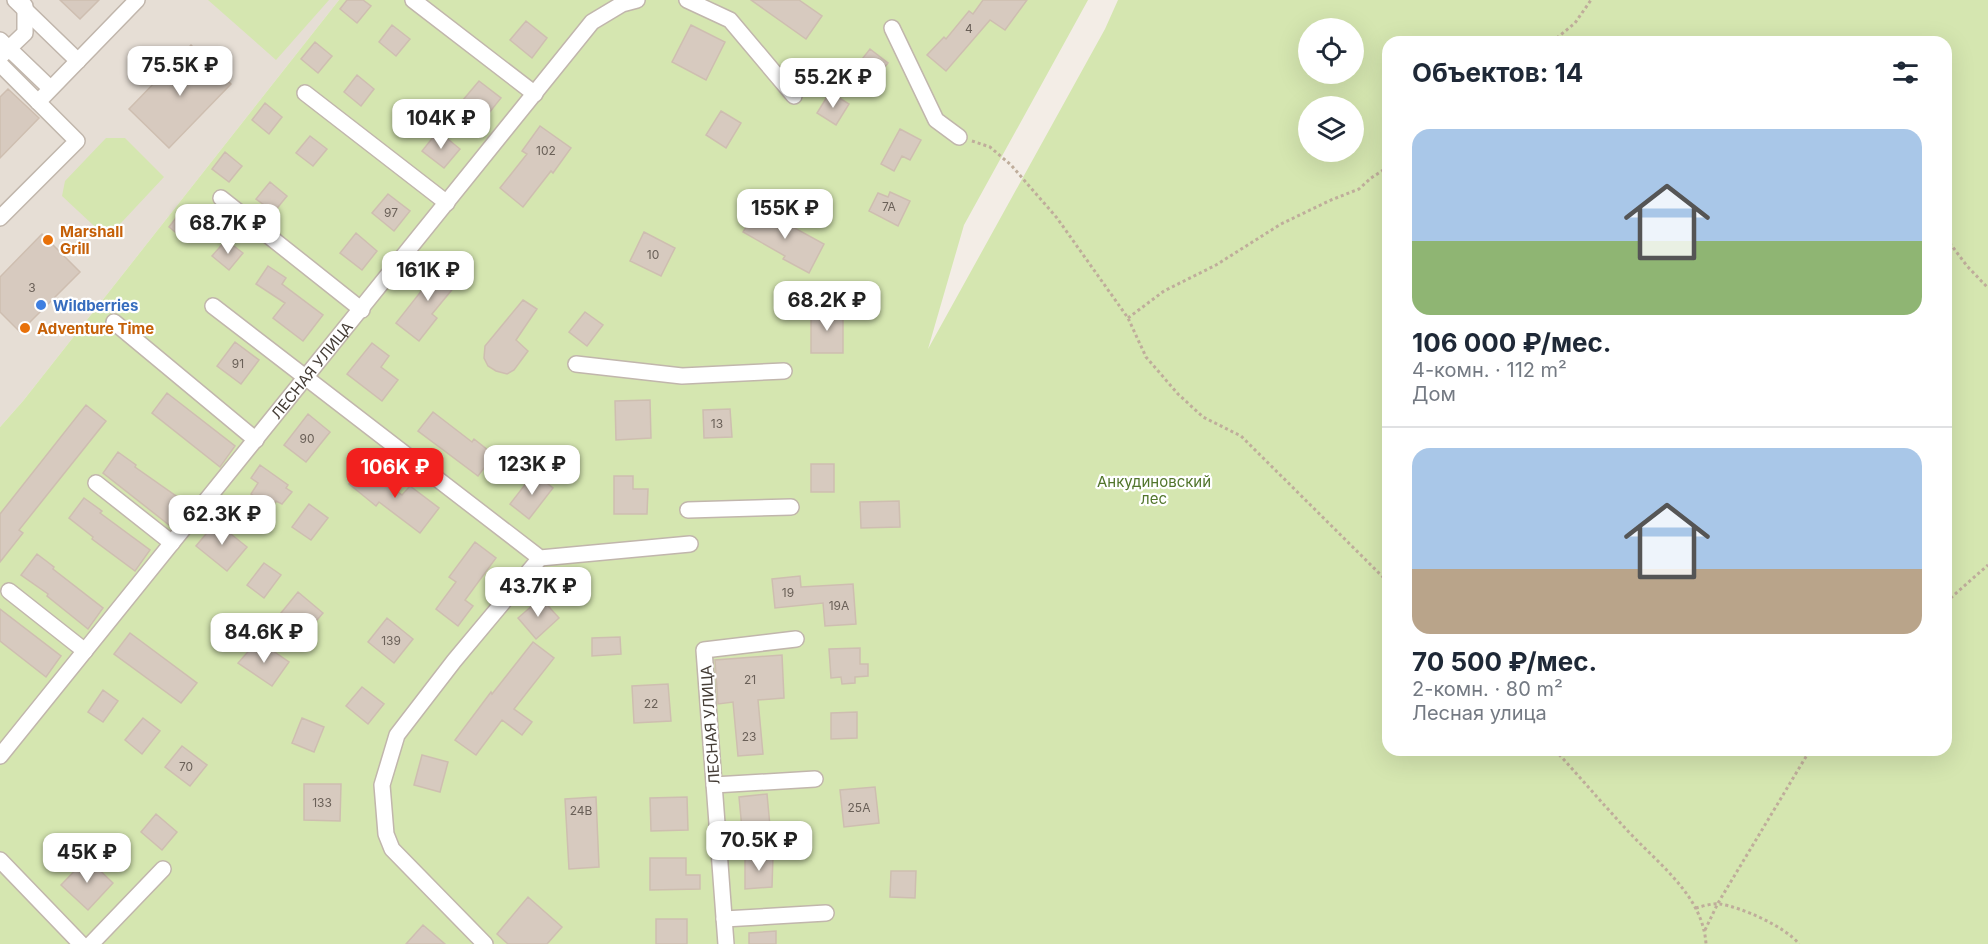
<!DOCTYPE html>
<html lang="ru">
<meta charset="utf-8">
<style>
body{margin:0;font-family:Inter,sans-serif;background:#f2f2f3;color:#1f2937;height:100vh;display:flex;flex-direction:column;font-size:22px;white-space:nowrap}
*{box-sizing:border-box;margin:0}
p{font-size:20px;color:#747a83}
.icon{flex:none;width:33px;height:33px;fill:none;stroke:currentColor;stroke-width:2;stroke-linecap:round;stroke-linejoin:round}
.map{position:relative;flex:1;overflow:hidden}
.panel{position:absolute;left:1382px;top:36px;width:570px;height:720px;display:flex;flex-direction:column;background:#fff;border-radius:18px;box-shadow:0 6px 24px #0002}
.panel>*{flex:none}
.controls{position:absolute;left:1298px;top:18px;display:grid;gap:12px}
.controls a{display:grid;place-items:center;width:66px;height:66px;border-radius:50%;background:#fff;box-shadow:0 6px 24px #0002;font-size:30px}
.price{position:absolute;translate:-50% -51px;padding:0 14px;border-radius:12px;background:#fff;color:#222;font-size:20px;line-height:39px;filter:drop-shadow(0 2px 3px #0008)}
.price::after{content:'';position:absolute;left:50%;top:36px;width:18px;height:14px;margin-left:-9px;background:inherit;clip-path:polygon(0 0,100% 0,50% 100%)}
.price.current{background:#f2201e;color:#fff}
ul{padding:0;list-style:none}
li{display:grid;align-content:center;gap:12px;height:318px;padding:0 30px}
li+li{border-top:2px solid #e0e1e3}
li span{display:grid;place-items:center;height:186px;border-radius:18px;color:#555}
li>.icon{margin-inline-start:auto}
span .icon{width:108px;height:108px;fill:#fffc;stroke-width:1}
li b{font-size:26px}
h2{display:flex;justify-content:space-between;align-items:center;height:72px;padding:0 30px;font-size:26px}
.map>svg:first-child{display:block}
.residential{fill:#e6ded5}
.green{fill:#d5e6b0;fill-rule:evenodd}
.building{fill:#d7cabf;stroke:#cebeb0;stroke-width:1.5}
.lines{fill:none;stroke-linecap:round;stroke-linejoin:round}
.minor-casing{stroke:#c1b6ac;stroke-width:18}
.path{stroke:#bfad9b;stroke-width:3;stroke-dasharray:3 3;stroke-linecap:butt}
.minor{stroke:#fff;stroke-width:15}
.food-dot{fill:#e8710a;stroke:#fff;stroke-width:2}
.shop-dot{fill:#3f7fe0;stroke:#fff;stroke-width:2}
.labels{text-anchor:middle;dominant-baseline:central;stroke-width:4.5;stroke-linejoin:round;paint-order:stroke}
.number-label{font-size:12px;fill:#6a6058}
.food-label{font-size:15px;font-weight:bold;fill:#c56008;stroke:#fff;text-anchor:start}
.shop-label{font-size:15px;font-weight:bold;fill:#366cbe;stroke:#fff;text-anchor:start}
.street-label{font-size:15px;fill:#453d36;stroke:#fff}
.park-label{font-size:15px;fill:#51752b;stroke:#fff}
</style>
<div class="map">
<svg width="1988" height="944" viewBox="0 0 1988 944">
<rect width="100%" height="100%" fill="#f3ede6"/>
<path class="residential" d="M0,0h339l-316,401 -23,26z"/>
<path class="green" d="M208,0h121l-53,60z
M339,0h749l-124,225 -36,124 177,-320 13,-29h870v944h-1988v-517l23,-26zM1308,28h45v46h-45zM1388,42h558v708h-558zM1308,106h45v46h-45z
M106,138h19l39,39 -57,61 -45,-42 3,-15z"/>
<path class="building" d="M60,0h39l-19,19z
M347,0h16l8,6 -14,17 -17,-14z
M751,0h48l23,16 -16,23z
M983,0h44l-22,30 -15,-10 -44,51 -19,-16 17,-18 2,2 23,-28 4,3z
M526,21l21,17 -15,20 -22,-18z
M392,25l18,14 -14,17 -17,-14z
M691,25l34,17 -19,38 -34,-18z
M315,42l17,14 -14,17 -17,-14z
M191,45l40,39 -62,64 -40,-39z
M870,49l18,14 -15,19 -18,-14z
M357,75l17,14 -13,17 -17,-14z
M479,81l22,17 -16,20 -22,-18z
M8,89l31,29 -39,40v-61z
M830,92l19,12 -13,21 -19,-12z
M265,103l17,14 -13,17 -17,-14z
M721,111l20,12 -15,25 -20,-13z
M540,126l31,22 -18,25 -2,-2 -28,36 -23,-19 27,-34 -5,-3z
M900,129l21,11 -11,20 -8,-4 -8,15 -13,-7z
M438,131l22,18 -16,19 -22,-17z
M310,136l17,13 -14,17 -17,-13z
M225,152l17,14 -13,16 -17,-13z
M270,182l17,14 -13,16 -18,-13z
M890,192l20,9 -12,25 -29,-15 9,-18 10,4z
M388,194l22,17 -16,20 -22,-18z
M758,208l66,36 -15,29 -26,-14 2,-3 -42,-24z
M182,210l18,14 -14,17 -17,-14z
M644,232l31,16 -14,28 -31,-15z
M356,233l21,18 -15,19 -22,-17z
M42,234l38,38 -60,60 -20,-20v-35z
M226,240l17,13 -14,17 -17,-14z
M438,262l22,18 -28,34 5,4 -18,23 -23,-18 30,-38 -4,-3z
M268,266l18,12 -4,6 41,31 -20,26 -30,-23 12,-15 -29,-19z
M523,300l14,9 -21,31 12,11 -14,19 -7,4 -11,-3 -8,-5 -4,-8 1,-12z
M811,311h32v42h-32z
M585,312l18,13 -16,21 -18,-14z
M235,342l24,18 -18,24 -24,-18z
M372,343l17,13 -8,11 17,13 -16,21 -35,-27z
M167,393l68,53 -15,21 -68,-54z
M650,400l1,38 -35,2 -1,-39z
M86,405l20,16 -87,109 4,3 -23,29v-48z
M730,409l2,28 -28,1 -1,-28z
M433,412l39,30 2,-3 20,16 -16,21 -60,-45z
M308,414l22,18 -24,30 -22,-17z
M118,452l18,13 -1,2 51,36 -17,22 -66,-52z
M811,464h23v28h-23z
M260,465l28,20 -2,3 6,4 -10,12 -6,-3 -5,7 -20,-14 7,-11 -7,-5z
M364,465l38,30 8,-9 29,22 -19,25 -41,-31 -3,4 -27,-22z
M534,473l19,15 -24,31 -19,-15z
M614,476h19v13h15l-1,25h-33z
M84,498l18,13 -2,2 50,37 -15,21 -43,-32 1,-2 -24,-19z
M899,501l1,26 -39,1 -1,-26z
M309,504l19,14 -17,22 -19,-13z
M216,522l31,25 -20,24 -31,-25z
M475,542l21,16 -31,42 8,6 -15,20 -22,-17 20,-27 -7,-5z
M37,554l17,13 -1,2 50,39 -15,21 -41,-33 1,-2 -27,-19z
M264,563l17,12 -17,23 -17,-13z
M800,576l1,11 52,-3 3,40 -31,2 -2,-23 -48,5 -3,-29z
M298,592l25,21 -18,21 -24,-21z
M541,598l18,20 -23,21 -18,-21z
M0,609l61,47 -15,21 -46,-36z
M387,618l26,21 -19,24 -26,-21z
M130,633l67,50 -16,20 -67,-49z
M620,637l1,17 -29,2v-18z
M533,642l21,16 -40,51 18,13 -10,13 -20,-15 -26,35 -21,-15 36,-48 1,2z
M253,646l9,7 4,-7 23,16 -17,24 -34,-23z
M860,648v16h8v12l-13,1v6l-13,1 -1,-7 -10,1 -2,-29z
M782,655l2,43 -26,2 5,54 -25,2 -5,-54 -15,2 -3,-44z
M668,684l3,37 -37,2 -2,-37z
M362,687l22,17 -16,20 -22,-18z
M103,690l15,11 -15,21 -15,-10z
M857,712v26l-26,1v-26z
M143,718l17,13 -18,23 -17,-14z
M302,718l22,9 -10,25 -22,-9z
M182,746l25,19 -17,21 -25,-19z
M422,755l26,7 -8,30 -26,-7z
M304,784h37l-1,37 -36,-1z
M875,787l4,36 -35,4 -4,-37z
M767,794l3,32 -28,3 -3,-32z
M596,797l3,70 -30,2 -4,-70z
M687,797l1,33 -37,1 -1,-33z
M156,814l21,18 -15,18 -21,-18z
M773,856l-1,31 -27,2v-32z
M87,858l26,25 -25,27 -27,-25z
M650,858h36v17h14v14l-50,1z
M891,871h25l-1,27 -25,-1z
M528,897l34,30 -15,17h-39l-11,-10z
M656,919h31v25h-31z
M423,925l22,19h-39z
M776,931v13h-27v-11z"/>
<g class="lines">
<defs>
<g id="minor">
<path d="M15,0l63,61"/>
<path d="M413,0l122,94"/>
<path d="M687,0l43,20 64,76"/>
<path d="M892,28l44,92 23,17"/>
<path d="M0,40l50,48"/>
<path d="M1,56l24,-23v-27"/>
<path d="M0,64l77,77 -77,77"/>
<path d="M305,93l142,110"/>
<path d="M38,102l99,-102"/>
<path d="M221,198l141,112"/>
<path d="M213,306l327,252 150,-14"/>
<path d="M114,322l142,118"/>
<path d="M576,364l106,12 102,-5"/>
<path d="M96,483l76,60"/>
<path d="M688,510l103,-3"/>
<path d="M9,591l76,60"/>
<path id="s1" d="M0,756l592,-734 30,-18 15,-4"/>
<path d="M714,785l101,-6"/>
<path d="M0,860l81,84"/>
<path d="M724,919l102,-6"/>
<path d="M91,944l72,-75"/>
<path d="M485,944l-93,-95 -6,-15 -4,-49 15,-50 57,-74 86,-103"/>
<path d="M726,944l-22,-294 92,-11"/>
</g>
</defs>
<use href="#minor" class="minor-casing"/>
<path class="path" d="M1552,42l23,-19 16,-23
M972,141l18,6 21,18 46,53 71,100 18,39 32,37 25,23 38,19 147,146
M1946,238l21,28 21,22
M1128,318l36,-27 52,-26 65,-41 50,-24 28,-11 12,-11 17,-11
M1946,602l42,-37
M1555,750c24,26 47,53 71,79 31,34 77,66 80,115
M1696,908c7,-2 17,-5 24,-4 21,3 66,23 79,40
M1705,930l13,-27 92,-153"/>
<use href="#minor" class="minor"/>
</g>
<g class="food-dot">
<circle cx="48" cy="240" r="6"/>
<circle cx="25" cy="328" r="6"/>
</g>
<circle class="shop-dot" cx="41" cy="305" r="6"/>
<g class="labels">
<g class="number-label">
<text x="969" y="28">4</text>
<text x="546" y="150">102</text>
<text x="889" y="206">7А</text>
<text x="391" y="212">97</text>
<text x="653" y="254">10</text>
<text x="32" y="287">3</text>
<text x="238" y="363">91</text>
<text x="717" y="423">13</text>
<text x="307" y="438">90</text>
<text x="788" y="592">19</text>
<text x="839" y="605">19А</text>
<text x="391" y="640">139</text>
<text x="750" y="679">21</text>
<text x="651" y="703">22</text>
<text x="749" y="736">23</text>
<text x="186" y="766">70</text>
<text x="322" y="802">133</text>
<text x="859" y="807">25А</text>
<text x="581" y="810">24В</text>
</g>
<g class="food-label">
<text x="60" y="231">Marshall<tspan x="60" dy="17">Grill</tspan></text>
<text x="37" y="328">Adventure Time</text>
</g>
<g class="shop-label">
<text x="53" y="305">Wildberries</text>
</g>
<g class="street-label">
<text stroke="none"><textPath href="#s1" startOffset="496">ЛЕСНАЯ УЛИЦА</textPath></text>
<text transform="translate(710 725) rotate(-94)">ЛЕСНАЯ УЛИЦА</text>
</g>
<g class="park-label">
<text x="1154" y="481">Анкудиновский<tspan x="1154" dy="17">лес</tspan></text>
</g>
</g>
</svg>
<div class="controls">
<a><svg class="icon" aria-label="locate" viewBox="0 0 24 24"><circle cx="12" cy="12" r="6"/><path d="M12 2v4M12 18v4M2 12h4M18 12h4"/></svg></a>
<a><svg class="icon" aria-label="layers" viewBox="0 0 24 24"><path d="M12 4l9 5-9 5-9-5zM3 14l9 5 9-5"/></svg></a>
</div>
<b class="price" style="left:180px;top:97px">75.5K ₽</b>
<b class="price" style="left:833px;top:109px">55.2K ₽</b>
<b class="price" style="left:441px;top:150px">104K ₽</b>
<b class="price" style="left:785px;top:240px">155K ₽</b>
<b class="price" style="left:228px;top:255px">68.7K ₽</b>
<b class="price" style="left:428px;top:302px">161K ₽</b>
<b class="price" style="left:827px;top:332px">68.2K ₽</b>
<b class="price" style="left:532px;top:496px">123K ₽</b>
<b class="price current" style="left:395px;top:499px">106K ₽</b>
<b class="price" style="left:222px;top:546px">62.3K ₽</b>
<b class="price" style="left:538px;top:618px">43.7K ₽</b>
<b class="price" style="left:264px;top:664px">84.6K ₽</b>
<b class="price" style="left:759px;top:872px">70.5K ₽</b>
<b class="price" style="left:87px;top:884px">45K ₽</b>
<section class="panel">
<h2>Объектов: 14<svg class="icon" aria-label="filters" viewBox="0 0 24 24"><path d="M4 7h16M4 17h16"/><circle cx="9" cy="7" r="2"/><circle cx="15" cy="17" r="2"/></svg></h2>
<ul>
<li><span style="background:linear-gradient(#a9c7e8 60%,#8fb573 0)"><svg class="icon" aria-label="home" viewBox="0 0 24 24"><path d="M3 11l9-7 9 7M6 9v11h12V9"/></svg></span><div><b>106 000 ₽/мес.</b><p>4-комн. · 112 m²</p><p>Дом</p></div></li>
<li><span style="background:linear-gradient(#a9c7e8 65%,#b9a48a 0)"><svg class="icon" aria-label="home" viewBox="0 0 24 24"><path d="M3 11l9-7 9 7M6 9v11h12V9"/></svg></span><div><b>70 500 ₽/мес.</b><p>2-комн. · 80 m²</p><p>Лесная улица</p></div></li>
</ul>
</section>
</div>
